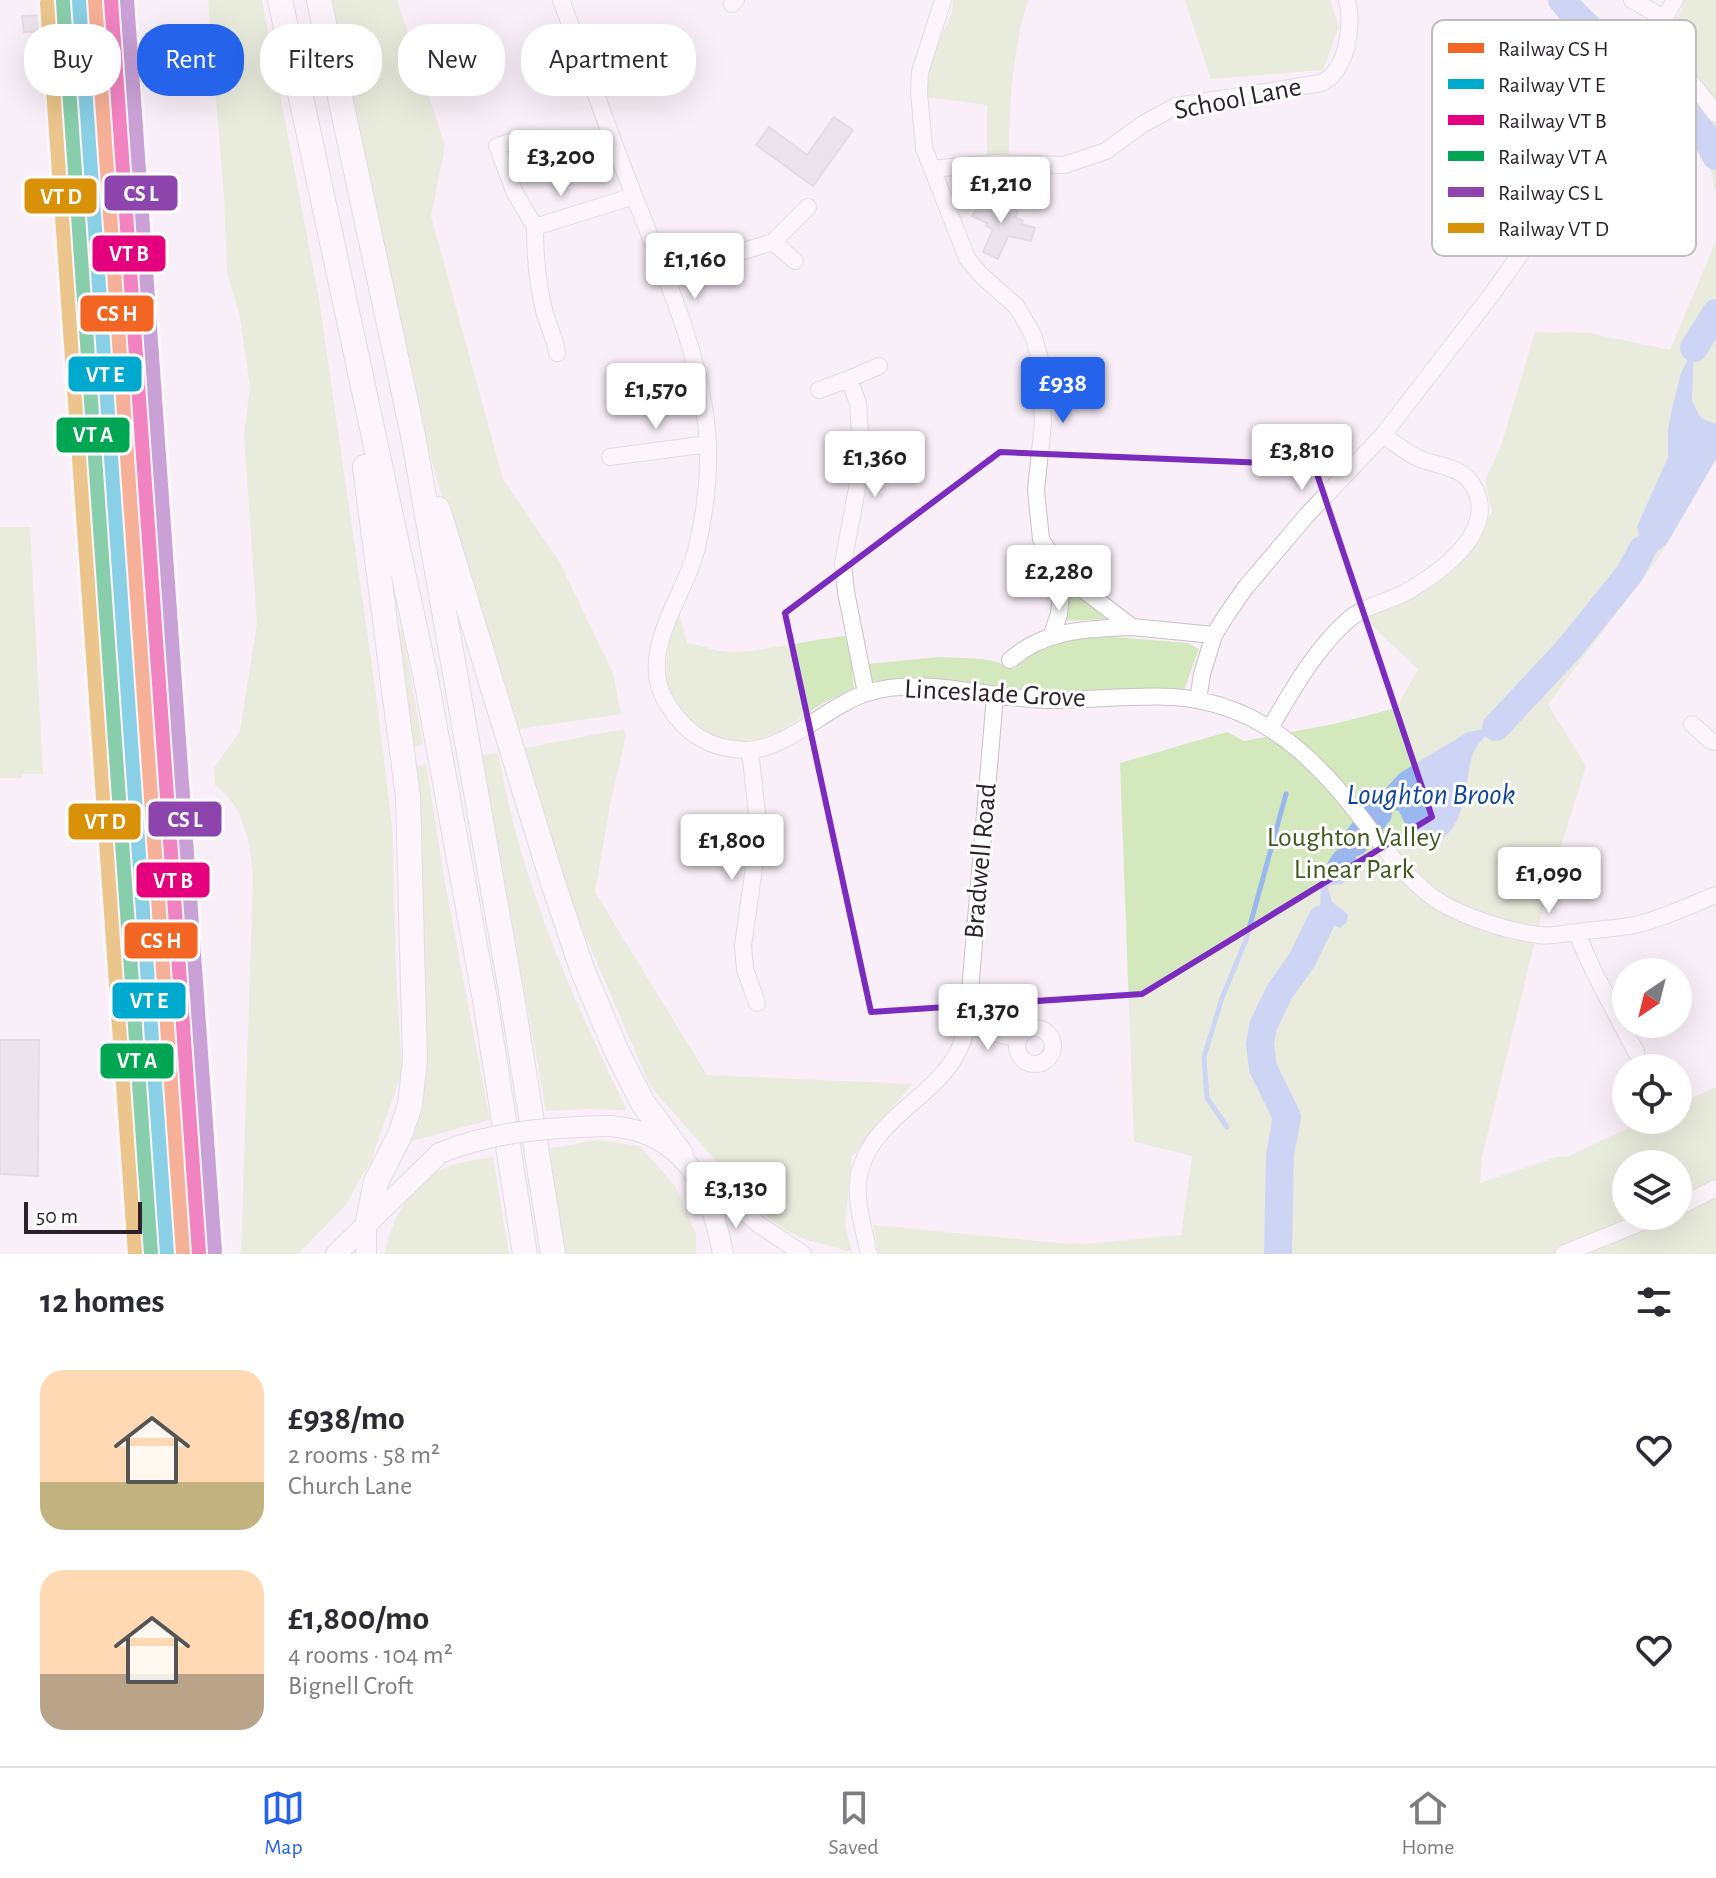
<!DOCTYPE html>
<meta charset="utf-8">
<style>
body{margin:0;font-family:"Alegreya Sans",sans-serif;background:#f2f2f3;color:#2b2b33;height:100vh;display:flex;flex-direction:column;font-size:30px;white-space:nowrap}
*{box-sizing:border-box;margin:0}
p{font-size:26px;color:#7c7c81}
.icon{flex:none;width:44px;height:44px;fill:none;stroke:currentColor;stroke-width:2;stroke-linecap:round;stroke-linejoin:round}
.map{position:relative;height:1254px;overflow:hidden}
.side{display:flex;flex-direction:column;background:#fff;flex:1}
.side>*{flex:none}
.guide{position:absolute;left:24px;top:24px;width:800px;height:72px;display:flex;gap:16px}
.needle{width:52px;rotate:215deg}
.tools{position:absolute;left:1612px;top:958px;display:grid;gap:16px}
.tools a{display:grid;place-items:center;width:80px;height:80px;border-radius:50%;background:#fff;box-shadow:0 8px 32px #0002;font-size:40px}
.scale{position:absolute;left:24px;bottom:20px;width:118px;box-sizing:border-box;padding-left:8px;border:4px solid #2d222c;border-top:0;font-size:22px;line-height:28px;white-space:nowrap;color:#2d222c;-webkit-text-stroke:6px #fff;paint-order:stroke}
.price{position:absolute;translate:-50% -68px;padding:0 18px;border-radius:8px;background:#fff;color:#222;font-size:26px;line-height:52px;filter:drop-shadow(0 2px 4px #0008)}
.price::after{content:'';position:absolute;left:50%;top:48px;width:24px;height:18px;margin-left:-12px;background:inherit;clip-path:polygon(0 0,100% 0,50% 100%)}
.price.active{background:#2563eb;color:#fff}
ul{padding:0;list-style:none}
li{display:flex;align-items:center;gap:24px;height:200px;padding:0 40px}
li span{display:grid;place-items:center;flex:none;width:224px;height:160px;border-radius:24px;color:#555}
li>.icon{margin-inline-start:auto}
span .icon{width:96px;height:96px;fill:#fffc;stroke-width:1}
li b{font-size:34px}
h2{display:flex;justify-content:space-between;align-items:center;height:96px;padding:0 40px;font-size:34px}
.pill{padding:0 28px;border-radius:32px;background:#fff;box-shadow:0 8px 32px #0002;font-size:28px;line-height:72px}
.pill.active{background:#2563eb;color:#fff}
.tab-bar{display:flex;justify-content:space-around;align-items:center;height:112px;border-top:2px solid #e1e1e2;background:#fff;font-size:22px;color:#7c7c81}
.tab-bar a{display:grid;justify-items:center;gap:4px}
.tab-bar .active{color:#2563eb}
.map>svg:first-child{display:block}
.green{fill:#d4e8bd;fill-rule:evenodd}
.water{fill:#9ab7f0}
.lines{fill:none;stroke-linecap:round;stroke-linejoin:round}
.stream{stroke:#9ab7f0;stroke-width:5}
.river{stroke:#9ab7f0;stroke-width:28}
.building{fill:#dcd7e1;stroke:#c9c4ce;stroke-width:2}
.minor-casing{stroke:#cac0c9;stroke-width:18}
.major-casing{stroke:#cac0c9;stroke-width:22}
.highway-casing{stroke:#cac0c9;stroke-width:26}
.minor{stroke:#fefdfe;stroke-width:16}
.major{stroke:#fefdfe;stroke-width:20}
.highway{stroke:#fefdfe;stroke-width:24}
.rail-casing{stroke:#c5c3c5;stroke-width:8}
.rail{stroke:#fff;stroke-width:5;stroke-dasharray:15;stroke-linecap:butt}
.major-bridge-casing{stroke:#cac0c9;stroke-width:22;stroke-linecap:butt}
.major-bridge{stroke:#fefdfe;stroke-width:20}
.rail-1-casing{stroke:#fff;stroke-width:20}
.rail-2-casing{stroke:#fff;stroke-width:20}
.rail-3-casing{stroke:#fff;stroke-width:20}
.rail-4-casing{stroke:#fff;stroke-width:20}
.rail-5-casing{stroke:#fff;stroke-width:20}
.rail-6-casing{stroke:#fff;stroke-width:20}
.rail-1{stroke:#f26522;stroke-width:14}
.rail-2{stroke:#00a9ce;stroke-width:14}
.rail-3{stroke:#e5007d;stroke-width:14}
.rail-4{stroke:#00a651;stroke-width:14}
.rail-5{stroke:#8e44ad;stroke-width:14}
.rail-6{stroke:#d99207;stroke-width:14}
.marked{fill:none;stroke:#7b2cbf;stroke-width:6;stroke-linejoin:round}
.labels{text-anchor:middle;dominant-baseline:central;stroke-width:6;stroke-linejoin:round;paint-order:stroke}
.street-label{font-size:28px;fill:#2d222c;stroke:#fff}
.park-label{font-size:28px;fill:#3d591d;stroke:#fff}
.water-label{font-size:30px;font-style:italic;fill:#0e459e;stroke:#fff}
.key{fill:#fff;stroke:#c0bdc0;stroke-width:2}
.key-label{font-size:22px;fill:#2d222c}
.line-badge{stroke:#fff;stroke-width:3}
.badge-label{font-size:22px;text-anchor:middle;font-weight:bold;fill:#fff}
</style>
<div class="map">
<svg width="1716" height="1254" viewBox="0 0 1716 1254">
<rect width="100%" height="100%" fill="#f9eff8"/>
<path class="green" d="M208,0h54l57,299 56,388 17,138 4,149 6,98 -31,89 -26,45 -47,48h-57l12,-378c-3,-33 -9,-71 -38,-91l-1,-17 26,-37 17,-108 -13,-187 6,-49 -10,-70 -13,-45 -3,-75z
M328,0h69l48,146 -14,70 72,263 56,82 54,112 8,41 -108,16 -48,-150 -32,-114z
M953,0h75c-16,51 -19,106 -19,159h-22v-54l-61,-8 3,-33 23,-52z
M1185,0h145l9,27 -16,43 -112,9z
M1682,0h34v194l-12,-54 -74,-65 53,-66z
M1716,241v218l-57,98 -111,147 38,62 -38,122 -66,269 -2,26 77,-26 12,-1 76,-36h33v-16l38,-17v167h-837l-6,-29 185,18 26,1 97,-9 11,-79 -58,-14 -14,-379 107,-31 17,9 90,-17 62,-16 22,-39 -61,-57 50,-20 72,-61 13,-19 -7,-32 16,-34 34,-114 54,1 81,17zM1626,1164h52v52h-52z
M0,527h30l13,247h-20l-1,4h-22z
M1071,587l40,32 -47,2z
M679,614l8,29c14,2 30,9 44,9 39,-1 76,-12 114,-16l6,21 3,31c-11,6 -23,11 -34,17 -20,12 -36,27 -59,34 -36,9 -80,-11 -91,-47 -5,-14 -3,-28 -2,-43 2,-14 3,-24 11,-35z
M402,629l21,116 -13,2 -16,-117z
M1103,636l85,7 11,6 -15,41h-174l-87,-10 -52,1 -4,-17 73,-7 43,2 17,4 14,7c22,-31 53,-32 89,-34z
M624,729l2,7 -15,64 -16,92 112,183 205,9 -60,73 -7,68 7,27 -45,-12 -22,-10 -25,-19 -110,-125 -84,-195 -40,-134 -1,-9z
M498,753c6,28 11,56 19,84 26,95 67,185 110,273l-40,-1 -41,2 -64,-356z
M426,764l19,119 45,237 -82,22 16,-81v-130l-12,-163z
M597,1140l43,6 36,41 20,47v20h-132l-18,-105z
M493,1157l16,97h-124c5,-34 29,-76 64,-88 14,-5 30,-6 44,-9z"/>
<path class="water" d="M1694,348l-2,53 9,17 15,6v35l-50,86 -11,8 -13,-3 -5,-23 31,-70v-27l4,-21 9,-36z
M1496,727c-10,8 -20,17 -24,30 -8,26 -5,81 -44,86l-20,-13 -9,-19 -9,-2 -7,6 -5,-2 9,-26 13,-14 68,-41z
M1355,842c2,18 3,31 -13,42l-12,1 -2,3 4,14 16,12 -1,8 -7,6 -18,-9c-5,-25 0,-74 33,-77z"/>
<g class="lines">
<path class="stream" d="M1227,1127l-20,-29 -3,-41 18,-59 24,-58 40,-146"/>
<path class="river" d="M1562,0c48,59 121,86 154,156
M1694,348l22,-35
M1496,727l72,-77 62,-77 12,-23
M1355,842l23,-29
M1278,1254l2,-99 7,-38 -24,-49 -3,-24 3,-18 17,-35 22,-31 20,-41"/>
</g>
<path class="building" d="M45,15l1,16 -22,1 -2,-16z
M834,117l19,13 -40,56 -57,-41 13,-18 38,28z
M984,196l34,15 -3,6 8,4 -1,3 13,4 -4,13 -23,-5 -10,23 -15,-7 10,-23 -7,-3 1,-3 -15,-7z
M0,1040h39l-1,136 -38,-2z"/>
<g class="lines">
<defs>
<path id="minor" d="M561,0c25,66 48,133 74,198 31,80 69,162 73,248 1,35 -4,72 -12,105 -13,49 -61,104 -28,154 19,30 42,44 78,45 39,1 82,-45 121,-57 58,-18 122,6 181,7 42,0 84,-5 125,-3 80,5 135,53 182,113 23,29 46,63 76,86 27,20 76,35 108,39 12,2 26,-2 38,-3 19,-3 39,-3 58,-7 27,-6 55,-20 81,-30
M943,0l-23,72 -1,20 5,56 43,110 13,16 37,33 16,28 7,24 3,64 -7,67 5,49 22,35 69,53 82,8
M1632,0l32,18
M732,4l4,-4
M1648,48c28,10 50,43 68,66
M519,139l-22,7 18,47 20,34 99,-31
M932,169l63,-6 69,2 42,-14 37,-27 33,-18 145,-23c27,-12 32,-58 26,-83
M535,227c0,29 2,55 9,83 4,16 11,27 13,43
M773,242l22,19
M665,275l108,-33 35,-35
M849,379l30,-13
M819,390l30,-11 9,24 4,58 -19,103 3,28 20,101
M610,457l98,-13
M1052,634l7,-20 4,-40
M1010,660c35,-31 77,-31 122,-33
M1198,700l4,-26 12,-39 13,-21 19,-27 61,-72 76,-80 109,-141 59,-83 124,-211
M1692,724l19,17 5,1
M1270,728c22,-37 45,-79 78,-108 17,-15 41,-18 60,-29 34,-20 93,-62 64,-107 -11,-18 -36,-18 -54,-26 -12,-5 -24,-16 -35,-23
M750,750l9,82 -16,114 2,23 12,34
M1576,932l18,40 42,80
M967,1026l51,13
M1017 1046a18 18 0 1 1 36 0a18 18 0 1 1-36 0Z
M696,1171l62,53 45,30
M1678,1207l38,-19
M869,1254c-5,-25 -15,-54 -10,-80 16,-66 94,-78 108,-148l28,-330
M1563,1254l94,-38"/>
<path id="major" d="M610,1126c75,6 101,62 113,128
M366,1223v31
M336,1254l104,-101"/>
<path id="highway" d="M280,0l146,679 59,321 40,254
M319,0l94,435 99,562 41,257
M365,467l43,330 7,263 -5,45 -10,30 -24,47 -8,39
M438,509l113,368 31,92 35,83 26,51 38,51"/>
</defs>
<use href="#minor" class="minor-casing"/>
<use href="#major" class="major-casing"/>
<use href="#highway" class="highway-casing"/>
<use href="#minor" class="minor"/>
<use href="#major" class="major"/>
<use href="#highway" class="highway"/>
<defs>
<path id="rail" d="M56,0l52,464 26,285 15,122
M104,0l53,775"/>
</defs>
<use href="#rail" class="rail-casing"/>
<use href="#rail" class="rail"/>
<defs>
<path id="major-bridge" d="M440,1153c54,-22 112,-26 170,-27"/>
</defs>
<use href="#major-bridge" class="major-bridge-casing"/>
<use href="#major-bridge" class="major-bridge"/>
<defs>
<path id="rail-1" d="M95,0l88,1254"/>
<path id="rail-2" d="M79,1l88,1253"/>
<path id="rail-3" d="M111,0l88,1253"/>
<path id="rail-4" d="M63,2l88,1252"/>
<path id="rail-5" d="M127,0l88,1252"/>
<path id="rail-6" d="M47,3l88,1251"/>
</defs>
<use href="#rail-1" class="rail-1-casing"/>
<use href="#rail-2" class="rail-2-casing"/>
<use href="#rail-3" class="rail-3-casing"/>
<use href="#rail-4" class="rail-4-casing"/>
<use href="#rail-5" class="rail-5-casing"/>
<use href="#rail-6" class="rail-6-casing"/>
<use href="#rail-1" class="rail-1"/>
<use href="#rail-2" class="rail-2"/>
<use href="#rail-3" class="rail-3"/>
<use href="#rail-4" class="rail-4"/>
<use href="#rail-5" class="rail-5"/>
<use href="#rail-6" class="rail-6"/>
</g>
<path d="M0 0H1716V1254H0ZM1000,452l314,13 118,352 -290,177 -271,18 -86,-399z" fill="#f9eff8" fill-opacity=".55" fill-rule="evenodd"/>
<path class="marked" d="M1000,452l314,13 118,352 -290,177 -271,18 -86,-399z"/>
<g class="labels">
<g class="street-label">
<text transform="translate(1238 99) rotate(-11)">School Lane</text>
<text transform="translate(995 694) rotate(3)">Linceslade Grove</text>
<text transform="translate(981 861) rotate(-85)">Bradwell Road</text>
</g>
<g class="park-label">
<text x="1354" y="838">Loughton Valley<tspan x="1354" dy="32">Linear Park</tspan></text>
</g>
<g class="water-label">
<text x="1431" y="795">Loughton Brook</text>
</g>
</g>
<rect x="1432" y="20" width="264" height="236" rx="12" class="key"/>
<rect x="1448" y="43" width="36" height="10" fill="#f26522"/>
<rect x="1448" y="79" width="36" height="10" fill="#00a9ce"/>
<rect x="1448" y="115" width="36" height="10" fill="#e5007d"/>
<rect x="1448" y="151" width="36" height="10" fill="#00a651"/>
<rect x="1448" y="187" width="36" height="10" fill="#8e44ad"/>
<rect x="1448" y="223" width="36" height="10" fill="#d99207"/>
<g class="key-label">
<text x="1498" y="56">Railway CS H</text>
<text x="1498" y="92">Railway VT E</text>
<text x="1498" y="128">Railway VT B</text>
<text x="1498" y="164">Railway VT A</text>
<text x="1498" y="200">Railway CS L</text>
<text x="1498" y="236">Railway VT D</text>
</g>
<g class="line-badge">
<rect x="103" y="174" width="76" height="38" rx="8" fill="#8e44ad"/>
<rect x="23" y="177" width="75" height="38" rx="8" fill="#d99207"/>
<rect x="91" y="234" width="76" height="39" rx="8" fill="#e5007d"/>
<rect x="79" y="294" width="76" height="39" rx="8" fill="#f26522"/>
<rect x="67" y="355" width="76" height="38" rx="8" fill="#00a9ce"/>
<rect x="55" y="416" width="76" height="38" rx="8" fill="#00a651"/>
<rect x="147" y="800" width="76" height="38" rx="8" fill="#8e44ad"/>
<rect x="67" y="802" width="75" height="39" rx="8" fill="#d99207"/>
<rect x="135" y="861" width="76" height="38" rx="8" fill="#e5007d"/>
<rect x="123" y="921" width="76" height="39" rx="8" fill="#f26522"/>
<rect x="111" y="981" width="76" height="39" rx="8" fill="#00a9ce"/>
<rect x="99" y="1042" width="76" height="38" rx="8" fill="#00a651"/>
</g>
<g class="badge-label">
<text x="141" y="201">CS L</text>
<text x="61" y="204">VT D</text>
<text x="129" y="261">VT B</text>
<text x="117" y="321">CS H</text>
<text x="105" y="382">VT E</text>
<text x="93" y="442">VT A</text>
<text x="185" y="827">CS L</text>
<text x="105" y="829">VT D</text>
<text x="173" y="888">VT B</text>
<text x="161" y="948">CS H</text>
<text x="149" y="1008">VT E</text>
<text x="137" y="1068">VT A</text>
</g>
</svg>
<div class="tools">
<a><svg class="needle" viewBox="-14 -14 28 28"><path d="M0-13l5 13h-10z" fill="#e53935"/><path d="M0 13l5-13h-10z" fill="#7c7c81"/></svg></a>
<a><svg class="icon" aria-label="locate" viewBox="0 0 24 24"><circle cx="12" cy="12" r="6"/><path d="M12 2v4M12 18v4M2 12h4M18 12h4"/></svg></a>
<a><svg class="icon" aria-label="layers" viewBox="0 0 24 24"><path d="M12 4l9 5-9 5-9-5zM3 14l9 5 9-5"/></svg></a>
</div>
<div class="scale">50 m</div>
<b class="price" style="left:561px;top:198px">£3,200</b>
<b class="price" style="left:1001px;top:225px">£1,210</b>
<b class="price" style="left:695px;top:301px">£1,160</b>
<b class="price active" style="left:1063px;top:425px">£938</b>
<b class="price" style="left:656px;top:431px">£1,570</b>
<b class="price" style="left:1302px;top:492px">£3,810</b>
<b class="price" style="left:875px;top:499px">£1,360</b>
<b class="price" style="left:1059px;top:613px">£2,280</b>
<b class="price" style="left:732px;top:882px">£1,800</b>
<b class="price" style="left:1549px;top:915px">£1,090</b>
<b class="price" style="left:988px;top:1052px">£1,370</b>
<b class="price" style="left:736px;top:1230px">£3,130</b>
<div class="guide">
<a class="pill">Buy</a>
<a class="pill active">Rent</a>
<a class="pill">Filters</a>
<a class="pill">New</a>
<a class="pill">Apartment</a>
</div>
</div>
<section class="side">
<h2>12 homes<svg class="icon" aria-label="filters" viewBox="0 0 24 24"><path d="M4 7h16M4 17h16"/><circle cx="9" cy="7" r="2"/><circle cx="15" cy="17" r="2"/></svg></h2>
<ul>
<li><span style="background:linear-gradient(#ffd9b3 70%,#c2b280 0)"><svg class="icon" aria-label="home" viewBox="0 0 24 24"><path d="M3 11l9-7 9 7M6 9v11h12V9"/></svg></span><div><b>£938/mo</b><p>2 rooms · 58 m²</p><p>Church Lane</p></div><svg class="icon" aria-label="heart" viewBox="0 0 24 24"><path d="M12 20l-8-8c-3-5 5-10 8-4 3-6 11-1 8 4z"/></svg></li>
<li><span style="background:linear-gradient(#ffd9b3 65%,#b9a48a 0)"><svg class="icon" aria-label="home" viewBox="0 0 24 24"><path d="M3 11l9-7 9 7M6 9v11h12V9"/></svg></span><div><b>£1,800/mo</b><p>4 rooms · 104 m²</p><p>Bignell Croft</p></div><svg class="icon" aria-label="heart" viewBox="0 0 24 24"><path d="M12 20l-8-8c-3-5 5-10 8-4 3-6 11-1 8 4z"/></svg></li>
</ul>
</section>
<nav class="tab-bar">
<a class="active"><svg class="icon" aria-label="map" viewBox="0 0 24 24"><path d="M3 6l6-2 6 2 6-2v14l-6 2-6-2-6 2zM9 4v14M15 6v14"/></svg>Map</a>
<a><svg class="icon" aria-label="saved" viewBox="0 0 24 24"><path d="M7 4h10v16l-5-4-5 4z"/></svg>Saved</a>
<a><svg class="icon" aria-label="home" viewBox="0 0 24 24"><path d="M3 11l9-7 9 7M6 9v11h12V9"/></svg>Home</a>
</nav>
